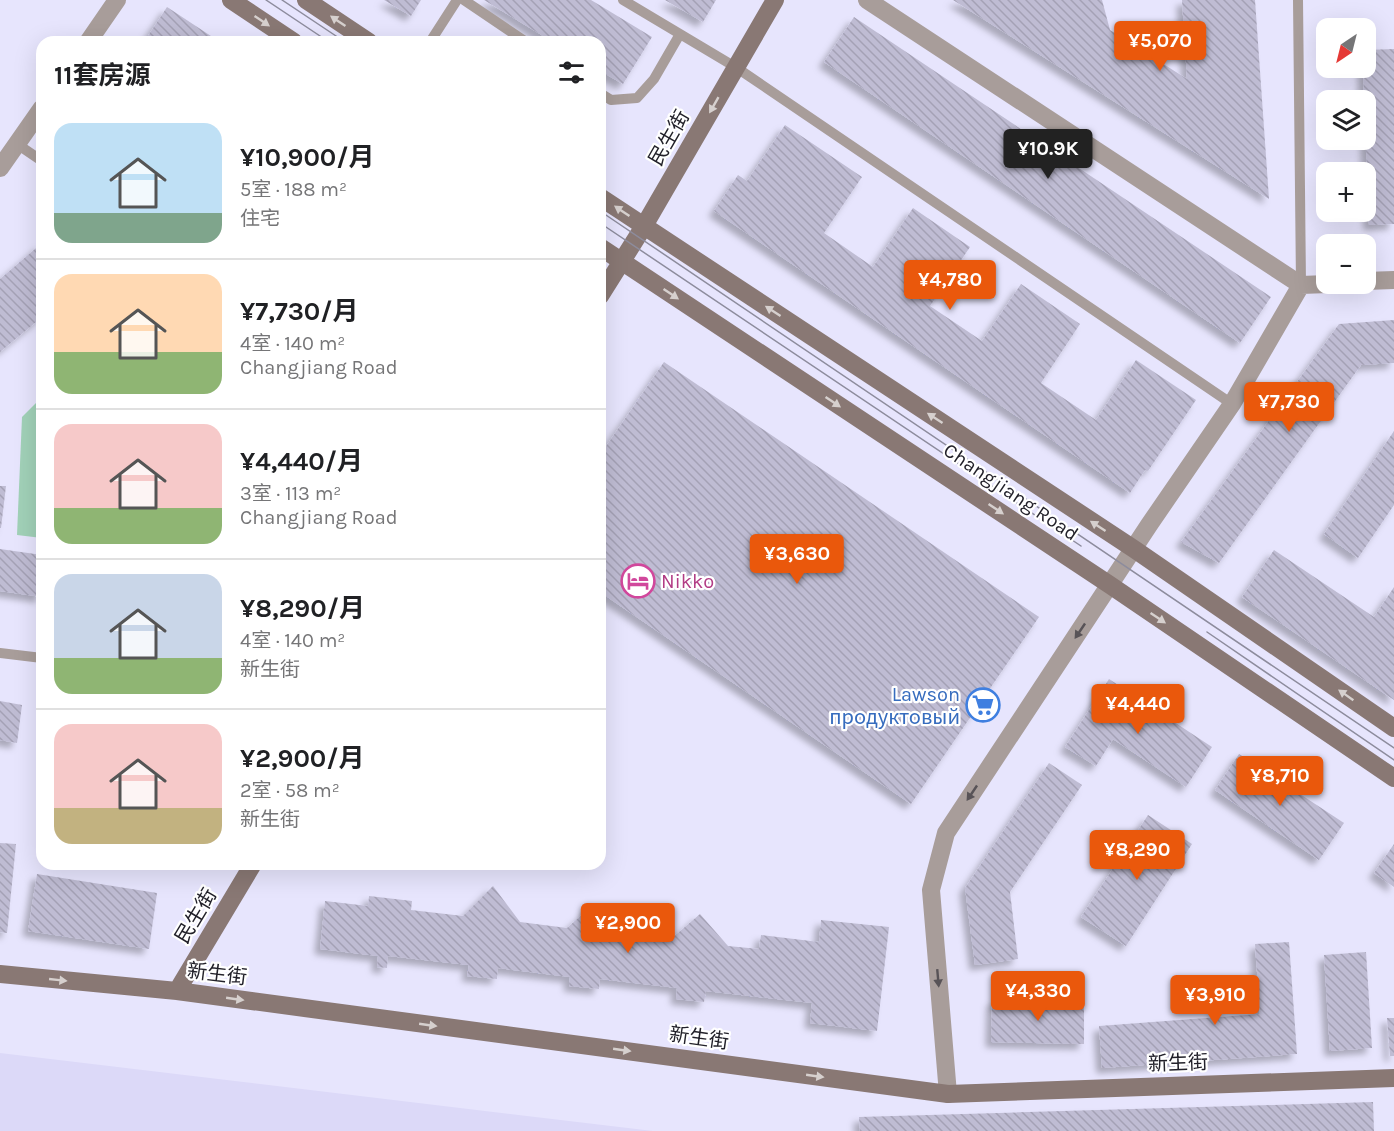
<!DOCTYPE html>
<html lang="zh">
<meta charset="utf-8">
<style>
body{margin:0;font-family:Karla,"Noto Sans SC",sans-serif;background:#f6f6f6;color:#202124;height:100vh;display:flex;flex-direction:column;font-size:22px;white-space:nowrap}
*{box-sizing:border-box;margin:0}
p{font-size:20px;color:#757577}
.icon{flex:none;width:33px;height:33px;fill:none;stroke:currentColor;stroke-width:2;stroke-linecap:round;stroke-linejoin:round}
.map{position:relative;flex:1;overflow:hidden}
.panel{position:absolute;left:36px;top:36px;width:570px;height:834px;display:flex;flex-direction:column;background:#fff;border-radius:18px;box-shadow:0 6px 24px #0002}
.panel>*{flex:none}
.needle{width:39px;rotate:215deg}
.tools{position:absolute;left:1316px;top:18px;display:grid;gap:12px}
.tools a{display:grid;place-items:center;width:60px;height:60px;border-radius:12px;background:#fff;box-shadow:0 6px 24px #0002;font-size:30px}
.price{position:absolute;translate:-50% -51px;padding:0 14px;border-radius:6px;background:#ea580c;color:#fff;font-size:20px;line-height:39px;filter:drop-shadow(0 2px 3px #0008)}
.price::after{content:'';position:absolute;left:50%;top:36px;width:18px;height:14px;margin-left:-9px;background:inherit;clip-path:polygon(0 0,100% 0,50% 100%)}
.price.active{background:#222;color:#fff}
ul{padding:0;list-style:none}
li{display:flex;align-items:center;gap:18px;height:150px;padding:0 18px}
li+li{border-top:2px solid #e0e0e0}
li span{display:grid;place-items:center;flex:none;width:168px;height:120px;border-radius:18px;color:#555}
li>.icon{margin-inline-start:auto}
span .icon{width:72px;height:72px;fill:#fffc;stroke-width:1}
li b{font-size:26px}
h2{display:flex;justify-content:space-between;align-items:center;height:72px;padding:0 18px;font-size:26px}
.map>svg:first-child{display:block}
.built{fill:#dcd9f8}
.pitch{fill:#a1d1b8}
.building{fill:url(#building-back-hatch);filter:url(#shadow)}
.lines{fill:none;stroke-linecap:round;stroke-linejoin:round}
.lane{stroke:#a89d9a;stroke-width:10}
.street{stroke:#a89d9a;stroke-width:18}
.secondary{stroke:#897874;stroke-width:18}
.tram{stroke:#8d8c9d;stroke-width:1.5}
.oneway{fill:#d6d0ce}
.oneway2{fill:#585357}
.labels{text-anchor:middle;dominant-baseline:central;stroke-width:4.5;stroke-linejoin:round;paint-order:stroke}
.street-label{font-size:20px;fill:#22212a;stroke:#fff}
.hotel-label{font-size:20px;fill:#b23c85;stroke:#fff;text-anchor:start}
.shop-label{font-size:20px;fill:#366cbe;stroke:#fff;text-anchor:end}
</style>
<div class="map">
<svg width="1394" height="1131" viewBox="0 0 1394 1131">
<defs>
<pattern id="building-back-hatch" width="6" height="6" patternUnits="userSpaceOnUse" patternTransform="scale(1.5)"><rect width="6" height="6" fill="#bfbcd3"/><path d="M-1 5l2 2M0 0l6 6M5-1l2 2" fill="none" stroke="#a4a1b5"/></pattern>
<filter id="shadow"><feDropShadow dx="-5.5" dy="5.5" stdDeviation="3" flood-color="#0004"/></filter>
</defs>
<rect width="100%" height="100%" fill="#e7e5fd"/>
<path class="built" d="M0,1053l653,78h-653z"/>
<path class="pitch" d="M42,397v141l-25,-3 5,-118z"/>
<path class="building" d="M384,0h37l-10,16z
M484,0h107l61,37 -29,47 -23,-13v-29h-47z
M665,0h51l-13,22z
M953,0h149l8,30 77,49 -5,-79h73l14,199z
M167,7l53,35h-76z
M854,17l417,280 -31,46 -416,-281z
M1394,49v175l-25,1 -6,-157h2v-18z
M785,125l77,52 -38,56 49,34 40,-59 57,39 -40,59 52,35 39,-57 59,40 -39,59 55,37 40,-60 60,40 -48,71 -3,-1 -15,23 -416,-282 24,-36 9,6z
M42,243v74l-42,35v-73z
M1394,320v43l-33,2 -142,198 -38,-21 158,-218z
M664,362l375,255 -128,187 -311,-212v-137z
M1394,431v74l-36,53 -34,-24z
M0,486h6l-5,42h-1z
M0,549l42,6v42l-42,-6z
M1274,550l100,67 20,-30v113l-152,-103z
M1109,679l103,68 -26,40 -73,-48 -17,27 -31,-19z
M0,701l22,4 -5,38 -17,-3z
M1239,754l105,69 -25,37 -104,-70z
M1049,763l33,22 -72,107 8,67 -43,6 -10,-77z
M1148,815l44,29 -66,102 -45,-29z
M0,843l16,1 -9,89 -7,-1z
M1394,844v43l-20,-14z
M37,874l120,19 -8,56 -121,-18z
M493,886l27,36 47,6 28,-25 23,30 53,6 29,-25 28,32 31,3 2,-14 58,7 2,-22 68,7 -12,104 -67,-8 2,-20 -106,-12 -2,11 -28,-3 1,-11 -77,-9 -1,10 -30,-3 1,-9 -72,-9 -1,11 -30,-3 2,-11 -81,-9 -1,12 -10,-1 1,-11 -58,-7 5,-48 43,5 1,-10 43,5 -1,9 52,6z
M1289,942l8,112 -195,14 -3,-42 161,-12 -5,-70z
M1366,952l6,96 -42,3 -6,-96z
M992,1000l92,2v42l-93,-2z
M1387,1018h7v38h-4z
M1373,1102l1,29h-514l-1,-14z"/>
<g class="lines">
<path class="lane" d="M464,0l62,42
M623,0l114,68 495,336
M1298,0l3,285
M430,42l27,-42
M600,93l11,7 26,-2 17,-19 26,-45
M17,144l25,17
M0,653l42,5"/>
<path class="street" d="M867,0l434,285 27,-1
M88,42l29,-42
M0,168l42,-60
M1365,281l29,-1
M948,1094l-17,-204 15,-57 203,-308 83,-121 69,-119"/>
<path class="secondary" d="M231,0l63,42
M306,0l63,42
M600,197l534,352 260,179
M600,247l510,338 284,193
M600,296l44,-70 131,-226
M0,974l177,17 771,103 446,-16
M177,991l76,-127"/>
<path class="tram" d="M266,0l63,42
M282,0l63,42
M600,211l794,537
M600,223l481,323
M1207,632l187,128"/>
</g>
<defs><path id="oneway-solid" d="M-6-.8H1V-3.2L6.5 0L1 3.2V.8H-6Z" transform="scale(1.5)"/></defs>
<g class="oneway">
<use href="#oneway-solid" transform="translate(262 21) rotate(34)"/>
<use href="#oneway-solid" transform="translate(338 21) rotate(-146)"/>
<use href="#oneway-solid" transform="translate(714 105) rotate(120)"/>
<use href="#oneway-solid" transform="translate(622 211) rotate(-146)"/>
<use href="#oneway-solid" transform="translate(671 294) rotate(34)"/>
<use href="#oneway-solid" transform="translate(773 311) rotate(-147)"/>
<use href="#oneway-solid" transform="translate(833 402) rotate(34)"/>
<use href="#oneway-solid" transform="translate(935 418) rotate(-147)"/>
<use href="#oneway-solid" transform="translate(996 509) rotate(34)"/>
<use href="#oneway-solid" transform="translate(1098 526) rotate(-147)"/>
<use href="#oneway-solid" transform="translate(1158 618) rotate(34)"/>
<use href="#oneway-solid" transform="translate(1346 695) rotate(-145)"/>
<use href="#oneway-solid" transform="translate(58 980) rotate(6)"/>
<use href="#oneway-solid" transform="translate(235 999) rotate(8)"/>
<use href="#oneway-solid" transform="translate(428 1025) rotate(8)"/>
<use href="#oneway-solid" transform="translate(622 1050) rotate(8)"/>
<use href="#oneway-solid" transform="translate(815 1076) rotate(8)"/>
</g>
<g class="oneway2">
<use href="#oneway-solid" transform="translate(1080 631) rotate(124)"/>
<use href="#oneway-solid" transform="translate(972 793) rotate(124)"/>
<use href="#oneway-solid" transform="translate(938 978) rotate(85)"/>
</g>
<defs>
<symbol id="hotel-ring" viewBox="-11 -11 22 22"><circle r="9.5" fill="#fff" stroke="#d1479c" stroke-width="1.5"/><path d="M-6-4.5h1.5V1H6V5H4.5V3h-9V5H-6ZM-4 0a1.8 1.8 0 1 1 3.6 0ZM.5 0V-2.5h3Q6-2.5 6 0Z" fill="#d1479c"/></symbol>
<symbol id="supermarket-ring" viewBox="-11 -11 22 22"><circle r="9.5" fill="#fff" stroke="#3f7fe0" stroke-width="1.5"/><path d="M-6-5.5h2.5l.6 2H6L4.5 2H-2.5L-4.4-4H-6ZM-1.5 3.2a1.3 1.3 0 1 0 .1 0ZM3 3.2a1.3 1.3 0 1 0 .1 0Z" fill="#3f7fe0"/></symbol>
</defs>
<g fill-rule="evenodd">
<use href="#hotel-ring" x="619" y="562" width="38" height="38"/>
<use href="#supermarket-ring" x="964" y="686" width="38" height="38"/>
</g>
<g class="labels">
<g class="street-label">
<text transform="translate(669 138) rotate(-60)">民生街</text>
<text transform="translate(1011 492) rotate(34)">Changjiang Road</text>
<text transform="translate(196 916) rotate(-59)">民生街</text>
<text transform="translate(217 974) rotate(7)">新生街</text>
<text transform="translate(699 1038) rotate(8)">新生街</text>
<text transform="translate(1178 1063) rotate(-2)">新生街</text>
</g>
<g class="hotel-label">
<text x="661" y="581">Nikko</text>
</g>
<g class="shop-label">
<text x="960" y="694">Lawson<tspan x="960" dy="23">продуктовый</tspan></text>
</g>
</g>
</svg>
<div class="tools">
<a><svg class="needle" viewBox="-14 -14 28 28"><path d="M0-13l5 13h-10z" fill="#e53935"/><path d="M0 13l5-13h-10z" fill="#757577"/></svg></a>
<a><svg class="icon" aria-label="layers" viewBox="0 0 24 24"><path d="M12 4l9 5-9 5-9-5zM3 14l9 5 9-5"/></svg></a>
<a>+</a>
<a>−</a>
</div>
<b class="price" style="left:1160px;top:72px">¥5,070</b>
<b class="price active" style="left:1048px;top:180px">¥10.9K</b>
<b class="price" style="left:950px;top:311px">¥4,780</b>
<b class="price" style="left:1289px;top:433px">¥7,730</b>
<b class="price" style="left:797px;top:585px">¥3,630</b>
<b class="price" style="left:1138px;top:735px">¥4,440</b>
<b class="price" style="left:1280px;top:807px">¥8,710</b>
<b class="price" style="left:1137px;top:881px">¥8,290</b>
<b class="price" style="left:628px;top:954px">¥2,900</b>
<b class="price" style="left:1038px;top:1022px">¥4,330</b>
<b class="price" style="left:1215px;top:1026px">¥3,910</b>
<section class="panel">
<h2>11套房源<svg class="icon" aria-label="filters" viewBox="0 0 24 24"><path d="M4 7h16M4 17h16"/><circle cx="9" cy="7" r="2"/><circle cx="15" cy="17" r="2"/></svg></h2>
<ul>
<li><span style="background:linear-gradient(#bfe0f5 75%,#7fa58c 0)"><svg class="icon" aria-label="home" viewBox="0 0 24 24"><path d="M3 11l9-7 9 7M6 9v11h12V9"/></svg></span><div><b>¥10,900/月</b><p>5室 · 188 m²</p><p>住宅</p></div></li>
<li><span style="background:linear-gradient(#ffd9b3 65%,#8fb573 0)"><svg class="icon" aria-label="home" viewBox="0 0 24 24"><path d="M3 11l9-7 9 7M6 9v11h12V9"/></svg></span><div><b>¥7,730/月</b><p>4室 · 140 m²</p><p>Changjiang Road</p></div></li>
<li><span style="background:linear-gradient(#f6c9c9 70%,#8fb573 0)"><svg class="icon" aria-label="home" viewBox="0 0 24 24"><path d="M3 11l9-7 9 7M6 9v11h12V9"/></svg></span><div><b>¥4,440/月</b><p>3室 · 113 m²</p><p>Changjiang Road</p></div></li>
<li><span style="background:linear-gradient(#c9d6e8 70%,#8fb573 0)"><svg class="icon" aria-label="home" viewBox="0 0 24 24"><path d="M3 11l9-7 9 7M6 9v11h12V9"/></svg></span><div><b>¥8,290/月</b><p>4室 · 140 m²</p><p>新生街</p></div></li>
<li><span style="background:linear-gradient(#f6c9c9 70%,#c2b280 0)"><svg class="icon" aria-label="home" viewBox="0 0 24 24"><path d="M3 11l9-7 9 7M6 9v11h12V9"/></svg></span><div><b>¥2,900/月</b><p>2室 · 58 m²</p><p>新生街</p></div></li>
</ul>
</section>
</div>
